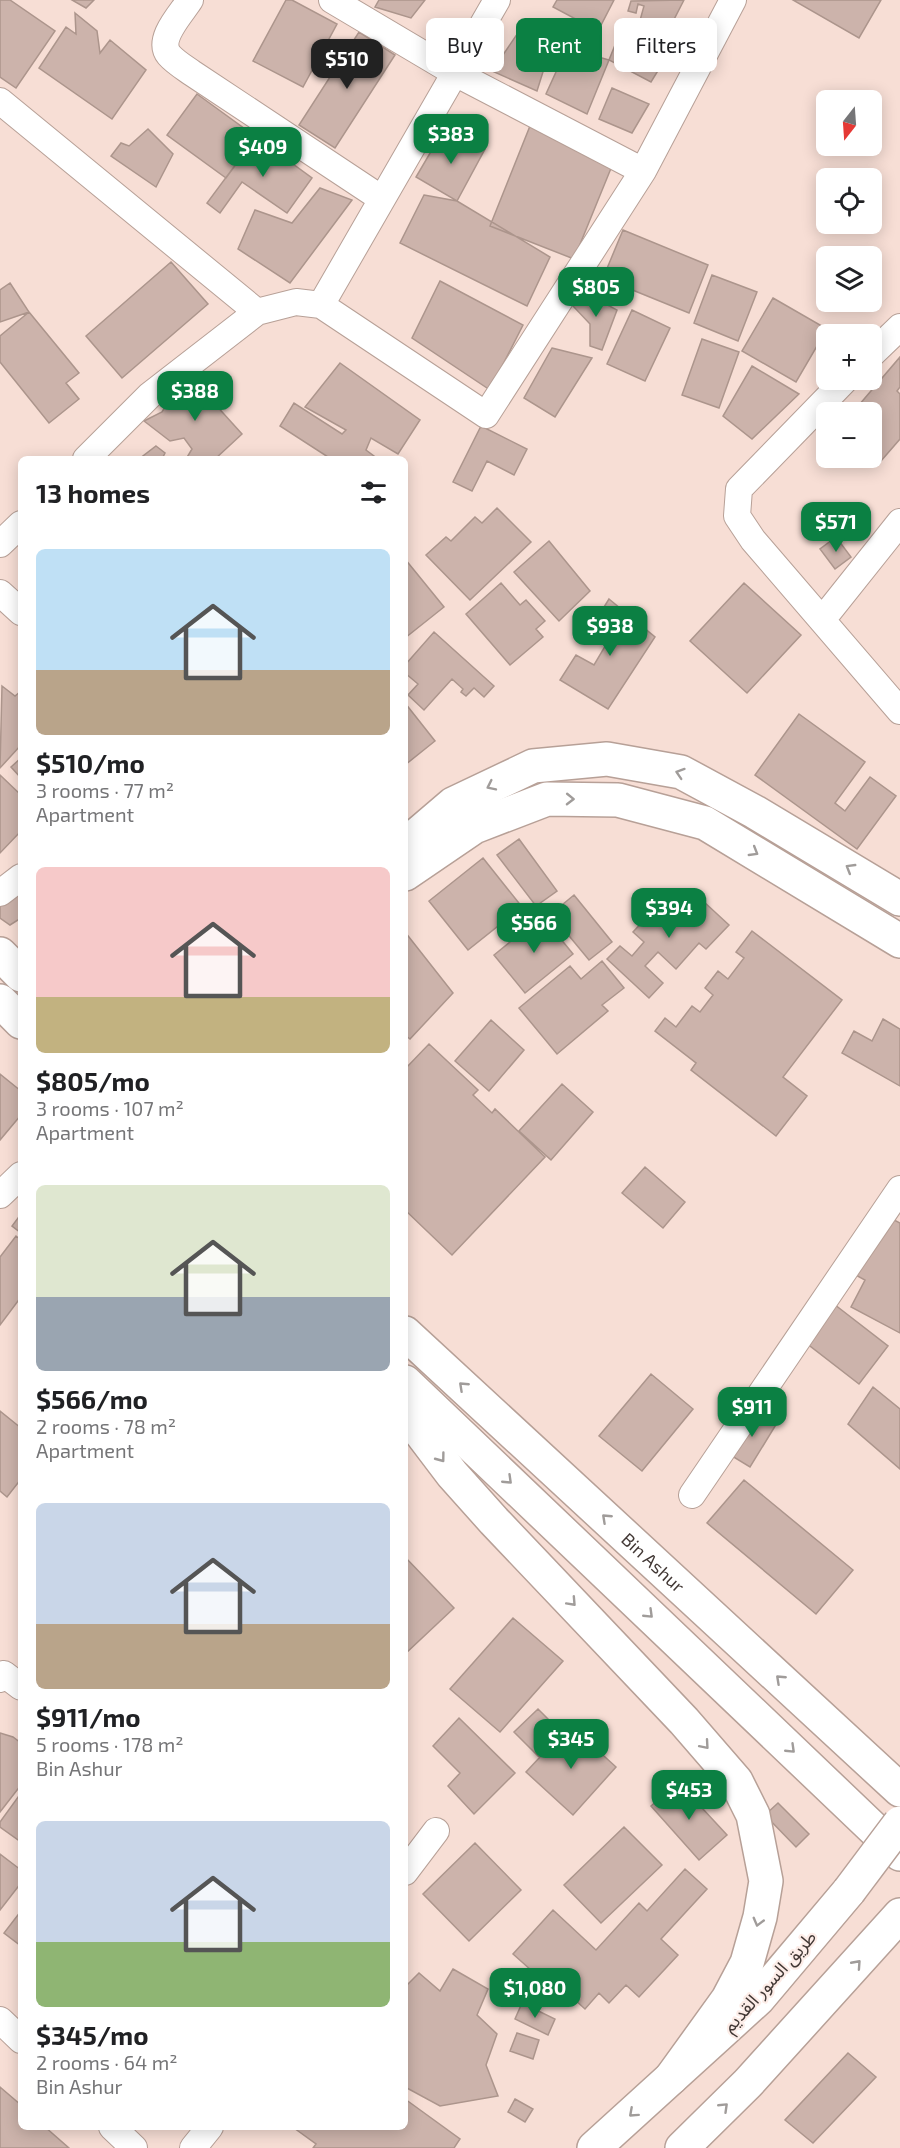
<!DOCTYPE html>
<meta charset="utf-8">
<style>
body{margin:0;font-family:"Exo 2","Noto Sans Arabic",sans-serif;background:#f2f2f2;color:#202124;height:100vh;display:flex;flex-direction:column;font-size:22px;white-space:nowrap}
*{box-sizing:border-box;margin:0}
p{font-size:20px;color:#757577}
.icon{flex:none;width:33px;height:33px;fill:none;stroke:currentColor;stroke-width:2;stroke-linecap:round;stroke-linejoin:round}
.map{position:relative;flex:1;overflow:hidden}
.sheet{position:absolute;left:18px;top:456px;width:390px;height:1674px;display:flex;flex-direction:column;background:#fff;border-radius:9px;box-shadow:0 3px 15px #0003}
.sheet>*{flex:none}
.hud{position:absolute;left:426px;top:18px;width:384px;height:54px;display:flex;gap:12px}
.needle{width:39px;rotate:197deg}
.tools{position:absolute;left:816px;top:90px;display:grid;gap:12px}
.tools a{display:grid;place-items:center;width:66px;height:66px;border-radius:9px;background:#fff;box-shadow:0 3px 15px #0003;font-size:30px}
.price{position:absolute;translate:-50% -51px;padding:0 14px;border-radius:12px;background:#0b8043;color:#fff;font-size:20px;line-height:39px;filter:drop-shadow(0 2px 3px #0008)}
.price::after{content:'';position:absolute;left:50%;top:36px;width:18px;height:14px;margin-left:-9px;background:inherit;clip-path:polygon(0 0,100% 0,50% 100%)}
.price.selected{background:#222;color:#fff}
ul{padding:0;list-style:none}
li{display:grid;align-content:center;gap:12px;height:318px;padding:0 18px}
li span{display:grid;place-items:center;height:186px;border-radius:9px;color:#555}
li>.icon{margin-inline-start:auto}
span .icon{width:108px;height:108px;fill:#fffc;stroke-width:1}
li b{font-size:26px}
h2{display:flex;justify-content:space-between;align-items:center;height:72px;padding:0 18px;font-size:26px}
.pill{padding:0 21px;border-radius:9px;background:#fff;box-shadow:0 3px 15px #0003;font-size:21px;line-height:54px}
.pill.selected{background:#0b8043;color:#fff}
.map>svg:first-child{display:block}
.building{fill:#ccb3ab;stroke:#ac958c;stroke-width:1.5}
.lines{fill:none;stroke-linecap:round;stroke-linejoin:round}
.minor-casing{stroke:#b7a097;stroke-width:28}
.primary-casing{stroke:#b7a097;stroke-width:36}
.minor{stroke:#fff;stroke-width:26}
.primary{stroke:#fff;stroke-width:33}
.primary-bridge-casing{stroke:#b7a097;stroke-width:36;stroke-linecap:butt}
.primary-bridge{stroke:#fff;stroke-width:33}
.oneway{stroke:#a09c9a}
.labels{text-anchor:middle;dominant-baseline:central;stroke-width:4.5;stroke-linejoin:round;paint-order:stroke}
.street-label{font-size:18px;fill:#423835;stroke:#fdede8}
</style>
<div class="map">
<svg width="900" height="2148" viewBox="0 0 900 2148">
<rect width="100%" height="100%" fill="#f7ded5"/>
<path class="building" d="M0,0h10l45,31 -39,57 -16,-11z
M72,0h22l-8,8z
M286,0h6l45,24 -34,63 -50,-26z
M379,0h46l-14,18 -36,-11z
M557,0h57l-16,31 -45,-24z
M684,0l-18,35 -27,-11 5,-18 -6,-2 -2,9 -8,-2 3,-10z
M793,0h88l-22,38z
M75,13l22,18 3,22 10,-13 36,30 -34,49 -73,-51 27,-41 10,7z
M624,23l51,20 -24,39 -42,-22z
M522,27l31,13 -16,51 -45,-20z
M359,32l36,23 -60,93 -36,-23z
M567,48l42,12 -22,54 -41,-20z
M612,88l37,16 -17,29 -33,-14z
M197,94l59,43 -30,41 -59,-43z
M530,126l84,35 -40,98 -84,-33z
M148,129l25,25 -17,33 -45,-31 10,-13 8,3z
M443,131l42,18 -28,52 -41,-24z
M256,137l56,41 -25,35 -45,-31 -22,31 -13,-10z
M320,188l32,12 -62,83 -52,-34 17,-39 37,13z
M424,195l33,6 93,56 -23,49 -127,-63z
M623,230l85,35 -19,48 -86,-35z
M171,262l37,42 -86,74 -36,-42z
M712,275l45,17 -19,49 -44,-18z
M440,281l83,44 -33,65 -78,-52z
M10,283l19,29 -29,10v-32z
M580,290l37,20 -15,40 -12,-4v-22l-18,-19z
M773,298l54,31 -31,53 -54,-31z
M632,310l38,18 -25,53 -38,-17z
M29,312l50,61 -13,10 13,16 -30,24 -49,-61v-26z
M702,339l37,13 -20,56 -37,-13z
M552,348l40,10 -37,59 -31,-19z
M900,357v30l-3,4 3,3v45l-19,22 -9,-8v-41h-19z
M340,363l80,57 -22,34 -27,-16 -5,12 12,9h-47l-51,-33 14,-23 48,31 4,-4 -41,-23z
M752,366l47,28 -47,45 -29,-23z
M186,372l56,62 -27,25h-29l6,-10 -8,-11 -14,3 -26,-20 18,-9z
M481,426l46,23 -13,26 -27,-14 -15,30 -19,-9z
M156,446l9,7 -3,6h-23z
M497,508l34,34 -61,58 -44,-45 20,-18 5,4 24,-24 7,6z
M836,537l15,20 -16,12 -15,-20z
M549,541l41,50 -31,30 -45,-49z
M405,559l39,48 -39,31z
M501,583l19,22 6,-5 19,21 -9,8 7,8 -33,28 -44,-51z
M744,583l57,52 -54,58 -57,-52z
M609,599l46,38 -47,72 -48,-29 16,-25 18,10 16,-27 -9,-5 -3,6 -10,-6z
M434,632l60,54 -10,11 -10,-9 -8,8 -5,-4 2,-3 -11,-10 -28,31 -16,-15 10,-11 -13,-11v-8z
M2,686l13,10 6,-5v54l-21,23z
M405,703l30,38 -30,24z
M799,714l66,48 -30,41 10,8 25,-34 26,19 -39,53 -102,-74z
M21,758v20l-10,-11z
M0,775l21,20v36l-21,22z
M519,839l38,52 -21,15 -39,-51z
M483,858l39,49 -54,43 -39,-49z
M21,884v34l-11,7 -10,-7v-18z
M690,889l39,36 -23,24 -7,-6 -23,26 -18,-17 -13,14 18,17 -14,15 -42,-39 13,-13 12,10 12,-14 -11,-10 25,-27 9,8z
M574,895l38,47 -23,18 -38,-46z
M542,916l31,38 -48,39 -31,-38z
M752,931l90,69 -59,77 24,19 -31,40 -85,-66 5,-7 -41,-32 10,-13 11,9 16,-21 8,6 13,-17 -8,-7 13,-17 10,8 16,-21 -8,-6z
M405,932l48,61 -43,46 -5,-4z
M602,961l22,27 -22,17 6,6 -51,43 -38,-46 51,-42 11,13z
M883,1019l17,10v57l-58,-33 12,-22 18,10z
M491,1020l33,30 -35,41 -34,-30z
M429,1044l49,46 -5,5 19,18 3,-4 50,48 -93,98 -47,-45v-141z
M0,1074l21,17v24l-21,25z
M562,1084l31,28 -42,48 -32,-29z
M645,1167l40,35 -22,26 -41,-35z
M21,1214v19l-9,-7z
M883,1214l17,9v110l-49,-26 14,-27 -13,-7z
M16,1236l5,4v57l-21,28v-68z
M830,1301l58,45 -29,38 -58,-45z
M651,1374l42,35 -51,62 -43,-35z
M873,1387l27,22v60l-52,-45z
M754,1409l23,14 -27,44 -23,-14z
M0,1411l21,17v51l-14,18 -7,-6z
M744,1480l109,90 -37,44 -109,-91z
M405,1557l49,51 -49,46z
M513,1618l50,43 -63,71 -50,-43z
M538,1709l25,25 -24,23 -25,-25z
M459,1718l56,55 -41,41 -26,-28 12,-13 -27,-27z
M570,1725l46,42 -43,48 -47,-43z
M0,1733l13,4 8,6v42l-21,27z
M678,1782l49,53 -28,25 -48,-54z
M21,1793v49l-21,-15v-5z
M778,1803l31,31 -13,13 -31,-32z
M624,1827l38,38 -61,58 -37,-38z
M475,1843l46,47 -52,51 -46,-47z
M0,1854l21,16v13l-21,27z
M685,1869l22,20 -46,50 17,16 -39,42 -13,-12 -17,18 -10,-10 -14,16 -11,-10 -5,5 -56,-50 40,-44 43,40 43,-47 8,8z
M21,1911v35l-17,-13z
M453,1969l35,20 -11,26 20,19 -11,31 12,31 -58,10 -35,-19v-100l14,-14 21,18z
M522,2003l33,16 -7,16 -33,-16z
M517,2033l22,7 -6,19 -23,-8z
M848,2053l28,24 -63,66 -28,-23z
M0,2087l21,18v22h24l24,21h-69z
M405,2099l55,40 -6,9h-141l3,-4 -22,-16 111,-1z
M515,2099l18,10 -8,13 -17,-10z"/>
<g class="lines">
<defs>
<path id="minor" d="M190,0c-8,13 -34,39 -21,55 6,7 16,13 23,18l190,126
M332,0l123,73 188,98 90,-171
M497,0l-176,305 165,110 157,-244
M0,101l257,211
M872,354l28,-27
M845,380l-106,109 -2,27 16,24 147,171
M86,459l64,-64 107,-83 39,-10 25,3
M0,544l21,-20
M0,593l21,19
M822,620l78,-98
M0,893l21,-16
M0,1195l21,-20
M692,1495l208,-306
M0,1679l4,-5 17,13
M405,1872l31,-41
M0,2020l21,20
M112,2127l22,21
M193,2148l17,-21"/>
<g id="primary">
<path d="M405,845l48,-41 80,-38 74,-7 74,13 74,40 145,87"/>
<path d="M405,874l69,-47 73,-28 71,1 87,23 195,118"/>
<path d="M0,954l21,21"/>
<path d="M0,1001l21,21"/>
<path id="s1" d="M405,1333l495,457"/>
<path d="M405,1382l495,472"/>
<path d="M405,1412l47,62 42,47 190,200 52,60 17,34 13,66 -6,36 -13,46 -19,36 -57,79"/>
<path d="M594,2148l164,-149 91,-108"/>
<path d="M682,2148l66,-65 152,-168"/>
</g>
</defs>
<use href="#minor" class="minor-casing"/>
<use href="#primary" class="primary-casing"/>
<use href="#minor" class="minor"/>
<use href="#primary" class="primary"/>
<defs>
<path id="primary-bridge" d="M849,1891l51,-68"/>
</defs>
<use href="#primary-bridge" class="primary-bridge-casing"/>
<use href="#primary-bridge" class="primary-bridge"/>
</g>
<defs><path id="oneway-chevron" d="M-2-3.5L2.5 0L-2 3.5" fill="none" stroke-width="1.6" stroke-linecap="round" stroke-linejoin="round" transform="scale(1.5)"/></defs>
<g class="oneway">
<use href="#oneway-chevron" transform="translate(680 773) rotate(-162)"/>
<use href="#oneway-chevron" transform="translate(491 786) rotate(154)"/>
<use href="#oneway-chevron" transform="translate(570 799) rotate(1)"/>
<use href="#oneway-chevron" transform="translate(754 852) rotate(31)"/>
<use href="#oneway-chevron" transform="translate(850 868) rotate(-149)"/>
<use href="#oneway-chevron" transform="translate(463 1386) rotate(-137)"/>
<use href="#oneway-chevron" transform="translate(441 1458) rotate(53)"/>
<use href="#oneway-chevron" transform="translate(508 1480) rotate(44)"/>
<use href="#oneway-chevron" transform="translate(606 1518) rotate(-137)"/>
<use href="#oneway-chevron" transform="translate(572 1602) rotate(47)"/>
<use href="#oneway-chevron" transform="translate(649 1614) rotate(44)"/>
<use href="#oneway-chevron" transform="translate(780 1679) rotate(-137)"/>
<use href="#oneway-chevron" transform="translate(705 1745) rotate(49)"/>
<use href="#oneway-chevron" transform="translate(791 1749) rotate(44)"/>
<use href="#oneway-chevron" transform="translate(758 1922) rotate(105)"/>
<use href="#oneway-chevron" transform="translate(857 1964) rotate(-48)"/>
<use href="#oneway-chevron" transform="translate(724 2107) rotate(-44)"/>
<use href="#oneway-chevron" transform="translate(633 2113) rotate(138)"/>
</g>
<g class="labels">
<g class="street-label">
<text stroke="none"><textPath href="#s1" startOffset="338">Bin Ashur</textPath></text>
<text transform="translate(769 1981) rotate(-48)">طريق السور القديم</text>
</g>
</g>
</svg>
<div class="tools">
<a><svg class="needle" viewBox="-14 -14 28 28"><path d="M0-13l5 13h-10z" fill="#e53935"/><path d="M0 13l5-13h-10z" fill="#757577"/></svg></a>
<a><svg class="icon" aria-label="locate" viewBox="0 0 24 24"><circle cx="12" cy="12" r="6"/><path d="M12 2v4M12 18v4M2 12h4M18 12h4"/></svg></a>
<a><svg class="icon" aria-label="layers" viewBox="0 0 24 24"><path d="M12 4l9 5-9 5-9-5zM3 14l9 5 9-5"/></svg></a>
<a>+</a>
<a>−</a>
</div>
<b class="price selected" style="left:347px;top:90px">$510</b>
<b class="price" style="left:451px;top:165px">$383</b>
<b class="price" style="left:263px;top:178px">$409</b>
<b class="price" style="left:596px;top:318px">$805</b>
<b class="price" style="left:195px;top:422px">$388</b>
<b class="price" style="left:836px;top:553px">$571</b>
<b class="price" style="left:610px;top:657px">$938</b>
<b class="price" style="left:669px;top:939px">$394</b>
<b class="price" style="left:534px;top:954px">$566</b>
<b class="price" style="left:752px;top:1438px">$911</b>
<b class="price" style="left:571px;top:1770px">$345</b>
<b class="price" style="left:689px;top:1821px">$453</b>
<b class="price" style="left:535px;top:2019px">$1,080</b>
<div class="hud">
<a class="pill">Buy</a>
<a class="pill selected">Rent</a>
<a class="pill">Filters</a>
</div>
<section class="sheet">
<h2>13 homes<svg class="icon" aria-label="filters" viewBox="0 0 24 24"><path d="M4 7h16M4 17h16"/><circle cx="9" cy="7" r="2"/><circle cx="15" cy="17" r="2"/></svg></h2>
<ul>
<li><span style="background:linear-gradient(#bfe0f5 65%,#b9a48a 0)"><svg class="icon" aria-label="home" viewBox="0 0 24 24"><path d="M3 11l9-7 9 7M6 9v11h12V9"/></svg></span><div><b>$510/mo</b><p>3 rooms · 77 m²</p><p>Apartment</p></div></li>
<li><span style="background:linear-gradient(#f6c9c9 70%,#c2b280 0)"><svg class="icon" aria-label="home" viewBox="0 0 24 24"><path d="M3 11l9-7 9 7M6 9v11h12V9"/></svg></span><div><b>$805/mo</b><p>3 rooms · 107 m²</p><p>Apartment</p></div></li>
<li><span style="background:linear-gradient(#dfe7d0 60%,#9aa5b1 0)"><svg class="icon" aria-label="home" viewBox="0 0 24 24"><path d="M3 11l9-7 9 7M6 9v11h12V9"/></svg></span><div><b>$566/mo</b><p>2 rooms · 78 m²</p><p>Apartment</p></div></li>
<li><span style="background:linear-gradient(#c9d6e8 65%,#b9a48a 0)"><svg class="icon" aria-label="home" viewBox="0 0 24 24"><path d="M3 11l9-7 9 7M6 9v11h12V9"/></svg></span><div><b>$911/mo</b><p>5 rooms · 178 m²</p><p>Bin Ashur</p></div></li>
<li><span style="background:linear-gradient(#c9d6e8 65%,#8fb573 0)"><svg class="icon" aria-label="home" viewBox="0 0 24 24"><path d="M3 11l9-7 9 7M6 9v11h12V9"/></svg></span><div><b>$345/mo</b><p>2 rooms · 64 m²</p><p>Bin Ashur</p></div></li>
</ul>
</section>
</div>
